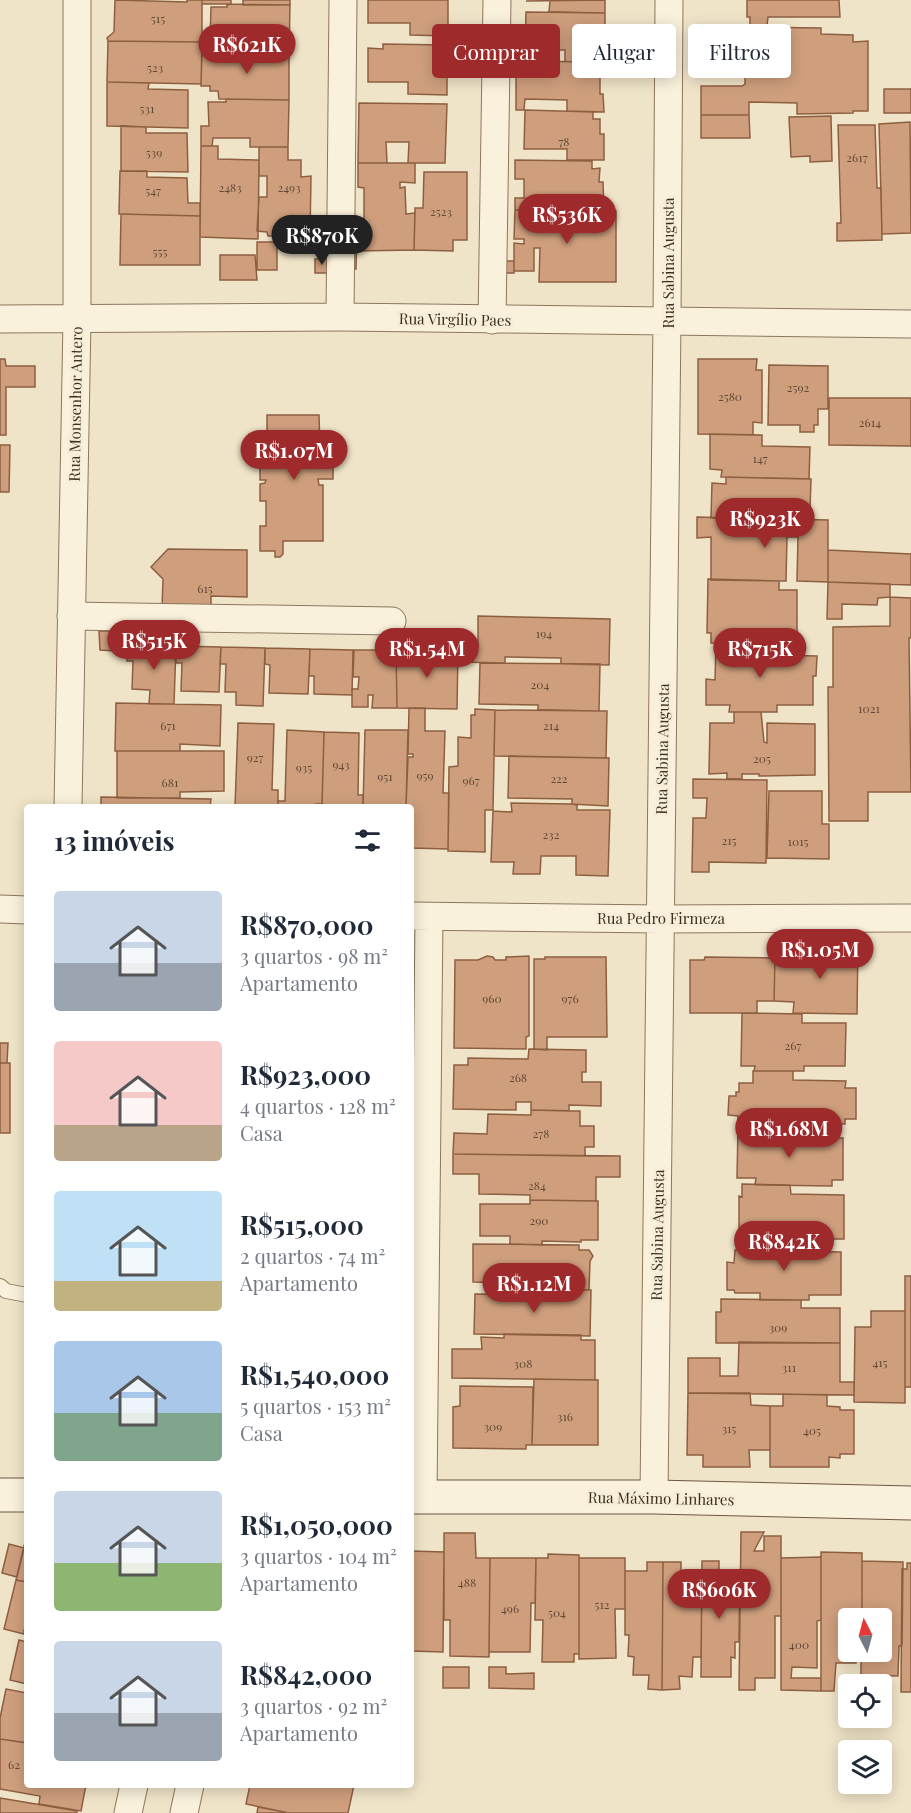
<!DOCTYPE html>
<html lang="pt">
<meta charset="utf-8">
<style>
body{margin:0;font-family:"Playfair Display",serif;background:#f6f6f7;color:#1f2937;height:100vh;display:flex;flex-direction:column;font-size:22px;white-space:nowrap}
*{box-sizing:border-box;margin:0}
p{font-size:20px;color:#747a83}
.icon{flex:none;width:33px;height:33px;fill:none;stroke:currentColor;stroke-width:2;stroke-linecap:round;stroke-linejoin:round}
.map{position:relative;flex:1;overflow:hidden}
.side{position:absolute;left:24px;top:804px;width:390px;height:984px;display:flex;flex-direction:column;background:#fff;border-radius:6px;box-shadow:0 3px 15px #0003}
.side>*{flex:none}
.banner{position:absolute;left:432px;top:24px;width:388px;height:54px;display:flex;gap:12px}
.needle{width:39px;rotate:354deg}
.tools{position:absolute;left:838px;top:1608px;display:grid;gap:12px}
.tools a{display:grid;place-items:center;width:54px;height:54px;border-radius:6px;background:#fff;box-shadow:0 3px 15px #0003;font-size:30px}
.price{position:absolute;translate:-50% -51px;padding:0 14px;border-radius:21px;background:#9e2a2b;color:#fff;font-size:20px;line-height:39px;filter:drop-shadow(0 2px 3px #0008)}
.price::after{content:'';position:absolute;left:50%;top:36px;width:18px;height:14px;margin-left:-9px;background:inherit;clip-path:polygon(0 0,100% 0,50% 100%)}
.price.active{background:#222;color:#fff}
ul{padding:0;list-style:none}
li{display:flex;align-items:center;gap:18px;height:150px;padding:0 30px}
li span{display:grid;place-items:center;flex:none;width:168px;height:120px;border-radius:6px;color:#555}
li>.icon{margin-inline-start:auto}
span .icon{width:72px;height:72px;fill:#fffc;stroke-width:1}
li b{font-size:26px}
h2{display:flex;justify-content:space-between;align-items:center;height:72px;padding:0 30px;font-size:26px}
.chip{padding:0 21px;border-radius:6px;background:#fff;box-shadow:0 3px 15px #0003;font-size:21px;line-height:54px}
.chip.active{background:#9e2a2b;color:#fff}
.map>svg:first-child{display:block}
.building{fill:#cf9f7d;stroke:#8d5f41;stroke-width:1.5}
.lines{fill:none;stroke-linecap:round;stroke-linejoin:round}
.lane-casing{stroke:#8d765c;stroke-width:16}
.street-casing{stroke:#8d765c;stroke-width:29}
.secondary-casing{stroke:#6f573f;stroke-width:35}
.lane{stroke:#faf1dc;stroke-width:14}
.street{stroke:#faf1dc;stroke-width:27}
.secondary{stroke:#faf1dc;stroke-width:33}
.labels{text-anchor:middle;dominant-baseline:central;stroke-width:6;stroke-linejoin:round;paint-order:stroke}
.number-label{font-size:12px;fill:#624a37}
.street-label{font-size:15px;fill:#3d2e20;stroke:#f7eed8}
</style>
<div class="map">
<svg width="911" height="1813" viewBox="0 0 911 1813">
<rect width="100%" height="100%" fill="#f0e4c8"/>
<path class="building" d="M115,0l72,2v-2h15v42l-94,-1 -1,-3 7,-6z
M202,0h29v4h-29z
M243,0h47v5h-47z
M368,0h80v36l-38,-1v-12h-42z
M605,0v13l-56,-1 1,-11h-24z
M747,0h92l1,17h-72l-1,9h-17v-9h-3z
M231,4l59,1 -1,48 -23,-1v-8h-56l1,-37h16v-2z
M526,12l79,1v49h-40v-12h-40z
M745,27l76,1v6l32,1v7l15,-1v70h-15v2l-56,1v-11l-48,-1v13h-48v-29h41l3,-2z
M108,41l94,1 -1,42 -94,-2z
M383,44l64,1v50l-39,-1v-12h-40v-34l15,1z
M210,52v3h17l-1,-3 63,1v47l-70,-1 -1,-8h-8v-5h-9l1,-33z
M516,61l77,1v7l7,1v24h3l1,18 -37,-1v-11l-42,-1 -1,11h-8z
M107,82l42,1 -1,6 40,1v38l-81,-2z
M884,89h27v24h-27z
M226,99l63,1 -1,47h-38v-9h-37l-1,8h-11v-20h8l-1,-24h18z
M359,103l88,1 -2,59h-37l1,-21h-23l1,21h-29z
M525,110l68,2v7h7v15h4v26h-37v-11h-43z
M701,115h48l1,23h-49z
M831,116l1,45 -22,1v-6l-19,1 -2,-40z
M910,122l1,111 -29,1 -3,-110z
M838,125h37l2,63h4l1,52 -45,1v-18h4z
M121,126l25,1v6h41l1,39 -67,-1z
M201,146h17v13l41,1 -1,79 -58,-2z
M259,147h29v13h13v17l10,-1 -1,60h-42l-1,-4 -10,-1 2,-34h8v-21h-8z
M515,160l77,1v8l8,-1 -1,14h4l1,29 -39,-1v-11l-33,-1v12h-17v-12h9v-19h-9z
M358,163h57v20l-15,-1v6l5,-1 1,27 9,-1 -1,37 -58,1 1,-26h7v-37l-6,-1z
M120,171h27v6l40,1 1,25h12v13l-81,-2z
M424,172h43v68h-14v11l-39,-1 1,-42h8z
M515,210h22v3h4v-3l75,1v71h-77l1,-34h-6v23h-20v-28l10,1v-5h-10z
M121,214l79,2v49h-80z
M349,233l8,1 -1,35h-8z
M257,242h20v28h-20z
M220,255h35l2,25h-37z
M315,259h14v14h-14z
M502,261h12v12h-12z
M0,359h5l1,7h29v21h-29v48h-6z
M698,359h59l-1,11h6v53l-9,-1v13l-55,-1z
M769,365l59,1v43h-10v16h-4v7h-14v-7h-32z
M829,398h82v48l-82,-1z
M267,415h52l1,31h13v33h-15l1,6h4v56h-40v13l-3,3h-5v-6h-15v-25h6v-25h-6v-17l5,-1 1,-3h-6v-23h7z
M710,434l52,1v11l48,1 -1,32 -88,-2 1,-7 -12,-1z
M0,445h10l-1,47h-9z
M726,477l85,2 -1,31 -33,-1v10l-66,-1 1,-35 14,1z
M697,517l67,2v12l21,1v-13l43,1v62l-31,-1 1,-44h-11l-1,44 -75,-1v-43l-14,1z
M168,549l79,1v47l-36,-1v14l-49,-1 1,-30 -12,-12z
M828,550l83,4v31l-83,-3z
M708,579l71,2v9h18v45h-19v9l-67,-1v-10h-4z
M828,582l62,2v13l-12,1 -1,7 -35,-1v15h-15z
M890,597l21,1v40h-2l2,154h-43v29h-39l-1,-134h5v-60l57,-1z
M478,616l132,3 -1,46 -48,-1v-6l-56,-1v6l-47,-1v-15h20z
M99,631h15l1,20 -15,-1z
M716,643l54,1v11l47,1 -1,20h-3v29h-36v7h-48l1,-7h-24v-26l9,1z
M128,645l48,1 -2,58h-25l1,-14 -18,-1 1,-28h-6z
M176,646l45,1 -2,45 -38,-1 1,-28h-6z
M221,647l44,1 -2,58 -27,-1v-13h-11l1,-28h-6z
M265,648l45,1 -2,45 -39,-1 1,-28 -5,-1z
M396,648h21v3l41,-1 -1,59 -60,-1z
M310,649l43,1 -1,45 -38,-1v-18h-5z
M354,650h42l1,58h-25l1,-13h-5v12h-16v-18h6l1,-12h-6z
M480,663l120,1 -1,47 -61,-1v-5l-59,-1z
M116,703l105,2 -1,41 -40,-2v7h-65z
M409,708h16v23h20l-2,62h6l-1,56 -37,-1v-41h-5l2,-50h5v-3h-5z
M475,709l20,1 -2,100h-8v42l-37,-1 1,-84 9,-1v-29l13,1v-23h4z
M495,710l112,1 -1,47 -112,-2z
M734,712h27l3,30 3,1v-20l48,1v51l-56,1v-2h-17v5h-15v-6l-18,1 1,-51h24z
M238,723l36,1 -2,66h6v17h-43z
M287,730l37,2 -2,72h-6v3h-38v-6h7z
M365,730h43l-2,77h-43z
M324,732l35,1 -1,62h5v12h-41z
M117,751h107v40l-44,1v6h-63z
M509,756l100,2 -1,48 -36,-2v-5l-64,-1z
M693,779l74,1 -1,83 -57,-1v10h-17l1,-54h13l1,-20h-14z
M769,791h53v33h7v35l-62,-1z
M101,797l110,2 -1,8h-109z
M511,803l61,1 5,1v5h33l-2,66 -32,-1v-19h-35l-1,18h-27l1,-12h-23l2,-51 19,1z
M815,941l43,1 -1,72 -64,-1 1,-11 -20,-1 1,-43 40,1z
M487,956l6,1 2,3h11v-3l23,-1v80l-3,1v12l-72,-1 1,-88h23z
M545,957h61l1,80h-60v13l-13,-1v-90h11z
M705,957l70,1 -1,43h-17v12h-67v-53h14z
M742,1013l60,1v9h44l-1,43h-41v5h-50l1,-5h-14z
M0,1043h8l-1,20h-7z
M529,1049l57,1v22h-4v10h19v24l-32,-1v6l-38,-1v-8h-15v8l-63,-1 1,-44h14v-7l60,1z
M0,1063h10v70h-10z
M753,1071h40v9l53,1 -1,7h11v31h-11v5h-14v5l-66,-1v-7l-27,1v-6l-10,-1 1,-19h7v-4h3v-9h14z
M531,1110l49,1v15h14v21h-9v9l-132,-2 1,-21 33,1 1,-20 43,1z
M738,1128h31l-1,9 75,1v42h-11v6l-74,-1h-3l1,-7h-19z
M453,1154l167,2v21h-24v24l-66,-1v-5l-51,-1v-20h-26z
M742,1184l48,1 1,9 53,1v44h-32v4l-73,-1v-46l3,1z
M530,1200l68,1v39h-17v2l-39,-1v4l-32,-1v-8h-30v-32h50z
M739,1242l48,1v8l54,1v43h-32v5h-49v-7h-25l-1,-3h-7v-28l7,1 1,-13h3z
M473,1244l106,1v5h10l4,6 -3,5 -1,29h-76v-7l-40,-1z
M905,1276h6v111h-6z
M557,1290h34l-1,46 -116,-2 1,-40 82,1z
M721,1299l80,1v8h39v35h-124v-31h5z
M871,1311h34v92l-51,-1 1,-75h16z
M504,1334l77,1v5h14v40l-143,-2v-29h30l-1,-12 23,1z
M739,1342l101,1v39h14v13l-166,-2v-35h32v18h18z
M534,1379l64,1v65h-66z
M460,1386l73,1 -1,58h-6v4l-73,-1v-41l7,-1z
M688,1393h62l1,12 19,1v44h-21l1,17h-47v-12h-16z
M783,1394l44,1v11l13,1v3h14v44h-14v4l-11,-1v10h-59v-61h13z
M741,1532h23l-10,19h10v-15h17v80h-6v62h-20v12h-16z
M444,1533h31l1,25h14l-1,99 -39,-1v-36h-6z
M26,1538h1v44l-11,-2z
M9,1544l15,4 -7,29 -15,-4z
M411,1551l33,1 -1,100 -32,-1z
M821,1552l41,1v63l-13,2v34h7v11h-20l-2,28h-13z
M548,1554l31,1v99h-5v8h-32l1,-42h-8l1,-62h12z
M821,1557v63l-4,1v47l-25,-1 -1,11h30v13l-40,-1v-132z
M490,1558h46l-1,45h-4l-1,49h-41z
M579,1558h46v51h-10l1,49 -37,1z
M702,1561h17v11h21l-1,70h-4v16l-4,-1v20h-30z
M862,1561l41,1 -1,83 -3,1 -1,30 -37,-1v-23h21v-34h-20z
M647,1562h16l-1,128 -14,-1 1,-14h-16l1,-18 -6,-1 1,-21h-4v-64h22z
M663,1562h18v10h21l-1,85h-8l-1,20 -13,-1 1,13 -18,1z
M907,1563h4v129h-10l1,-123h5z
M16,1580l11,2v48h-3v4l-20,-5z
M19,1640l8,2v42l-17,-4z
M443,1667h26v21h-26z
M489,1667h17v7l28,-1v16l-45,-1z
M6,1689l21,4v50l-27,-4v-21z
M0,1739l27,4v42h59l-5,26 -42,-7 1,-8 -40,-7z
M250,1785h104l-6,28h-59l-43,-9z
M0,1798l77,13v2h-77z
M258,1807l31,6h-32z"/>
<g class="lines">
<defs>
<path id="lane" d="M0,1286l6,5 21,4"/>
<path id="street" d="M340,317l3,-317
M0,319l340,-2 571,7
M492,320l5,-320
M71,616l321,5
M68,807l9,-487v-320
M0,909l27,1
M412,916l248,3 251,-1
M423,1497l6,-580
M654,1497l13,-1176 2,-321
M128,1813l6,-28
M184,1813l6,-28"/>
<path id="secondary" d="M0,1495h27
M411,1497h243l257,6"/>
</defs>
<use href="#lane" class="lane-casing"/>
<use href="#street" class="street-casing"/>
<use href="#secondary" class="secondary-casing"/>
<use href="#lane" class="lane"/>
<use href="#street" class="street"/>
<use href="#secondary" class="secondary"/>
</g>
<g class="labels">
<g class="number-label">
<text x="158" y="18">515</text>
<text x="155" y="67">523</text>
<text x="147" y="108">531</text>
<text x="564" y="141">78</text>
<text x="154" y="152">539</text>
<text x="857" y="157">2617</text>
<text x="230" y="187">2483</text>
<text x="289" y="187">2493</text>
<text x="153" y="190">547</text>
<text x="441" y="211">2523</text>
<text x="160" y="251">555</text>
<text x="798" y="387">2592</text>
<text x="730" y="396">2580</text>
<text x="870" y="422">2614</text>
<text x="760" y="458">147</text>
<text x="205" y="588">615</text>
<text x="544" y="633">194</text>
<text x="540" y="684">204</text>
<text x="869" y="708">1021</text>
<text x="168" y="725">671</text>
<text x="551" y="725">214</text>
<text x="255" y="757">927</text>
<text x="762" y="758">205</text>
<text x="341" y="764">943</text>
<text x="304" y="767">935</text>
<text x="425" y="775">959</text>
<text x="385" y="776">951</text>
<text x="559" y="778">222</text>
<text x="471" y="780">967</text>
<text x="170" y="782">681</text>
<text x="551" y="834">232</text>
<text x="729" y="840">215</text>
<text x="798" y="841">1015</text>
<text x="492" y="998">960</text>
<text x="570" y="998">976</text>
<text x="793" y="1045">267</text>
<text x="518" y="1077">268</text>
<text x="541" y="1133">278</text>
<text x="537" y="1185">284</text>
<text x="539" y="1220">290</text>
<text x="778" y="1327">309</text>
<text x="880" y="1362">415</text>
<text x="523" y="1363">308</text>
<text x="789" y="1367">311</text>
<text x="565" y="1416">316</text>
<text x="493" y="1426">309</text>
<text x="729" y="1428">315</text>
<text x="812" y="1430">405</text>
<text x="467" y="1582">488</text>
<text x="602" y="1604">512</text>
<text x="510" y="1608">496</text>
<text x="557" y="1612">504</text>
<text x="799" y="1644">400</text>
<text x="14" y="1764">62</text>
</g>
<g class="street-label">
<text transform="translate(668 263) rotate(-90)">Rua Sabina Augusta</text>
<text transform="translate(455 319) rotate(1)">Rua Virgílio Paes</text>
<text transform="translate(75 404) rotate(-89)">Rua Monsenhor Antero</text>
<text transform="translate(662 749) rotate(-89)">Rua Sabina Augusta</text>
<text x="661" y="918">Rua Pedro Firmeza</text>
<text transform="translate(657 1235) rotate(-89)">Rua Sabina Augusta</text>
<text transform="translate(661 1498) rotate(1)">Rua Máximo Linhares</text>
</g>
</g>
</svg>
<div class="tools">
<a><svg class="needle" viewBox="-14 -14 28 28"><path d="M0-13l5 13h-10z" fill="#e53935"/><path d="M0 13l5-13h-10z" fill="#747a83"/></svg></a>
<a><svg class="icon" aria-label="locate" viewBox="0 0 24 24"><circle cx="12" cy="12" r="6"/><path d="M12 2v4M12 18v4M2 12h4M18 12h4"/></svg></a>
<a><svg class="icon" aria-label="layers" viewBox="0 0 24 24"><path d="M12 4l9 5-9 5-9-5zM3 14l9 5 9-5"/></svg></a>
</div>
<b class="price" style="left:247px;top:75px">R$621K</b>
<b class="price" style="left:567px;top:245px">R$536K</b>
<b class="price active" style="left:322px;top:266px">R$870K</b>
<b class="price" style="left:294px;top:481px">R$1.07M</b>
<b class="price" style="left:765px;top:549px">R$923K</b>
<b class="price" style="left:154px;top:671px">R$515K</b>
<b class="price" style="left:427px;top:679px">R$1.54M</b>
<b class="price" style="left:760px;top:679px">R$715K</b>
<b class="price" style="left:820px;top:980px">R$1.05M</b>
<b class="price" style="left:789px;top:1159px">R$1.68M</b>
<b class="price" style="left:784px;top:1272px">R$842K</b>
<b class="price" style="left:534px;top:1314px">R$1.12M</b>
<b class="price" style="left:719px;top:1620px">R$606K</b>
<div class="banner">
<a class="chip active">Comprar</a>
<a class="chip">Alugar</a>
<a class="chip">Filtros</a>
</div>
<section class="side">
<h2>13 imóveis<svg class="icon" aria-label="filters" viewBox="0 0 24 24"><path d="M4 7h16M4 17h16"/><circle cx="9" cy="7" r="2"/><circle cx="15" cy="17" r="2"/></svg></h2>
<ul>
<li><span style="background:linear-gradient(#c9d6e8 60%,#9aa5b1 0)"><svg class="icon" aria-label="home" viewBox="0 0 24 24"><path d="M3 11l9-7 9 7M6 9v11h12V9"/></svg></span><div><b>R$870,000</b><p>3 quartos · 98 m²</p><p>Apartamento</p></div></li>
<li><span style="background:linear-gradient(#f6c9c9 70%,#b9a48a 0)"><svg class="icon" aria-label="home" viewBox="0 0 24 24"><path d="M3 11l9-7 9 7M6 9v11h12V9"/></svg></span><div><b>R$923,000</b><p>4 quartos · 128 m²</p><p>Casa</p></div></li>
<li><span style="background:linear-gradient(#bfe0f5 75%,#c2b280 0)"><svg class="icon" aria-label="home" viewBox="0 0 24 24"><path d="M3 11l9-7 9 7M6 9v11h12V9"/></svg></span><div><b>R$515,000</b><p>2 quartos · 74 m²</p><p>Apartamento</p></div></li>
<li><span style="background:linear-gradient(#a9c7e8 60%,#7fa58c 0)"><svg class="icon" aria-label="home" viewBox="0 0 24 24"><path d="M3 11l9-7 9 7M6 9v11h12V9"/></svg></span><div><b>R$1,540,000</b><p>5 quartos · 153 m²</p><p>Casa</p></div></li>
<li><span style="background:linear-gradient(#c9d6e8 60%,#8fb573 0)"><svg class="icon" aria-label="home" viewBox="0 0 24 24"><path d="M3 11l9-7 9 7M6 9v11h12V9"/></svg></span><div><b>R$1,050,000</b><p>3 quartos · 104 m²</p><p>Apartamento</p></div></li>
<li><span style="background:linear-gradient(#c9d6e8 60%,#9aa5b1 0)"><svg class="icon" aria-label="home" viewBox="0 0 24 24"><path d="M3 11l9-7 9 7M6 9v11h12V9"/></svg></span><div><b>R$842,000</b><p>3 quartos · 92 m²</p><p>Apartamento</p></div></li>
</ul>
</section>
</div>
